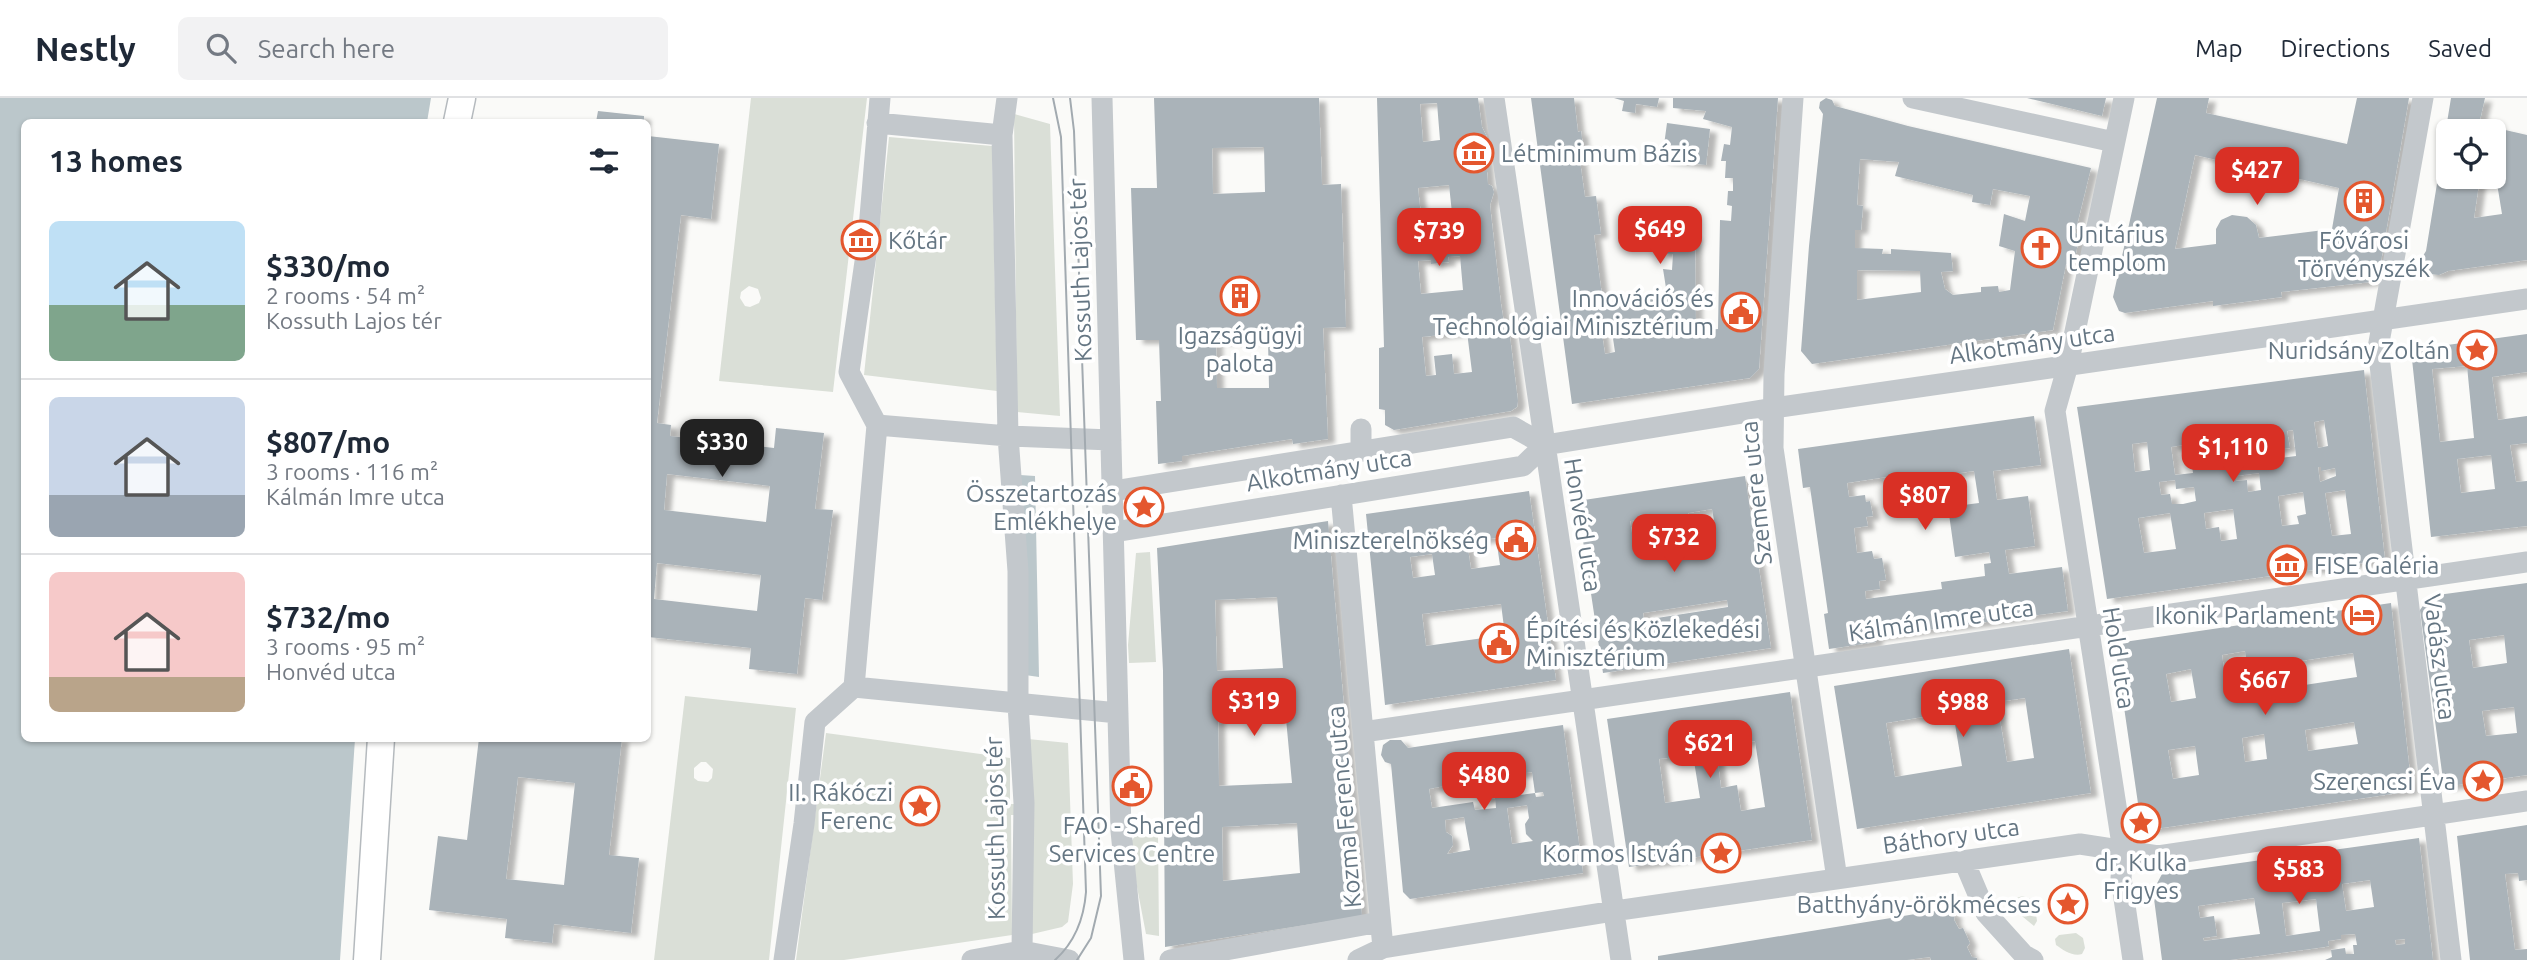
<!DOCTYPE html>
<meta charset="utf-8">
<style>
body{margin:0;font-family:Ubuntu,sans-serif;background:#f2f2f3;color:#1f2937;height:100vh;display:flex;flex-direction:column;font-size:26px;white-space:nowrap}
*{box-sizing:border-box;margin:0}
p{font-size:23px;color:#747a83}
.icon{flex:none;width:38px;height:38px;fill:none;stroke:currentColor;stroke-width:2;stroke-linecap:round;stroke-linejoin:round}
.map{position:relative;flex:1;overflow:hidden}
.panel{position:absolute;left:21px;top:21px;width:630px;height:623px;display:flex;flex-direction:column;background:#fff;border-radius:10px;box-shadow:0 2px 5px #0004}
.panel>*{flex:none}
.fabs{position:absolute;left:2436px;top:21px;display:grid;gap:14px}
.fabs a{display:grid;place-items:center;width:70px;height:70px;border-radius:10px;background:#fff;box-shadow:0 2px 5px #0004;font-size:35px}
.price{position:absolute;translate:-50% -60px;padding:0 16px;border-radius:14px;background:#d93025;color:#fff;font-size:23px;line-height:46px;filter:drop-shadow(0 2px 4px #0008)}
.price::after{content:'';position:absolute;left:50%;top:42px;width:21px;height:16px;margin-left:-10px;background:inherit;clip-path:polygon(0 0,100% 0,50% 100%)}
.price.current{background:#222;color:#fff}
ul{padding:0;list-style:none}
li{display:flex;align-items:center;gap:21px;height:175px;padding:0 28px}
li+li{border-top:2px solid #e0e1e3}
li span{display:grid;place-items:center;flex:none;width:196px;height:140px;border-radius:10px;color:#555}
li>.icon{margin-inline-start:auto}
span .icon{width:84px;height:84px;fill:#fffc;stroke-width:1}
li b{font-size:30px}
h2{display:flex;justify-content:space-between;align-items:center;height:84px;padding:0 28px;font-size:30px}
header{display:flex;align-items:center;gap:42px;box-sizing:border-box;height:98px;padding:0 35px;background:#fff;border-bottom:2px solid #e0e1e3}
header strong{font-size:33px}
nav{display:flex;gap:38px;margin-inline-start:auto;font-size:24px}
.search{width:490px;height:63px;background:#f2f2f3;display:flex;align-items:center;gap:18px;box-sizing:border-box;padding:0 24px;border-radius:10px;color:#747a83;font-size:26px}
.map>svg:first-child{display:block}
.green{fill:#dadfd7;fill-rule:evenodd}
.water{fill:#bbc7cb}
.building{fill:#aab3b9;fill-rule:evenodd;filter:url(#shadow)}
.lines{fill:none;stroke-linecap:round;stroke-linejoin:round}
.major-casing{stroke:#b5babe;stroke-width:29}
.minor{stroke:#c3c8cc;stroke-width:21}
.major{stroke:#fff;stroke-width:26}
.tram{stroke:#a2aab0;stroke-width:2}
.labels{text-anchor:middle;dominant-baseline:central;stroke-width:7;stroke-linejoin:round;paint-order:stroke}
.poi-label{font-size:24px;fill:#657683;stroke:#fff;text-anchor:end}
.street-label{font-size:24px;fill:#657683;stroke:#fff}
</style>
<header>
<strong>Nestly</strong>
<div class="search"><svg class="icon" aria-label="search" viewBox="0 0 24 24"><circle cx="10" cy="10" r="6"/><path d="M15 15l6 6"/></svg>Search here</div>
<nav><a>Map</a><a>Directions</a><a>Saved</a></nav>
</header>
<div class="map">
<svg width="2527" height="862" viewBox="0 0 2527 862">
<defs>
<filter id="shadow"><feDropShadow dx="7" dy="4" stdDeviation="2" flood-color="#0004"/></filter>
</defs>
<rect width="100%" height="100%" fill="#fafaf8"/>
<path class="green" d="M751,0h116l-34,294 -114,-11zM749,188l9,3 3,9 -2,5 -9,4 -5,-1 -5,-8 1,-6z
M1014,16l36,10 10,292 -43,-4z
M889,39l103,9 5,245 -133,-16z
M1150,454l6,110 -27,1 -1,-18 8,-92z
M685,598l111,12 -27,252h-115zM701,664h5l7,7 -1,9 -4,4 -10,-1 -4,-3v-10z
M826,635l184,25v46h7l1,11h-7l1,120 -168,25h-48z
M1028,641l40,4 5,141 -5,38 -6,5 -30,7z
M1135,738h23l1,100 -13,-2 -17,-89z
M2023,798l8,3 4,8 2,14 -3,5 -17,-14 -3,-7 2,-7z
M2076,835l7,5 2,10 -3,6c-9,3 -19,-4 -26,-9l-1,-6 4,-4z"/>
<path class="water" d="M0,0h431l-4,24h-403v616l331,1 -15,221h-340z
M1020,377l15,1 4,201 -14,-2z"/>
<path class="building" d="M1154,0h165l3,87 19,-1 5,143 -23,1 5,111 -35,5 -1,-5 -110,17v5l-24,3 -2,-63h5l-2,-61h-23l-5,-152h26zM1264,49l1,45 -52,2 -1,-46zM1268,242l1,48h-52l-1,-47z
M1377,0h101l4,29 5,10 -2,11 3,36 4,2 2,6 -4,13 11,99 4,25h4l9,72 -1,6 -6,4 -117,19 -9,-5v-15l-6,-1v-61l5,-1zM1437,5l3,37 -17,2 -3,-38zM1449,87l3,28 -31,3 -3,-28zM1460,158l3,34 -42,4 -3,-33 13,-1v4l18,-2 -1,-5zM1467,234l5,40 -18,2 -2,-20 -18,2 2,19 -10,1 -4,-39z
M1531,0h43l4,34 3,-1 2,15 -5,1 7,50 11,-1 5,38 -7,1 9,68 69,-8v-7h-6l-3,-19 9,1 1,-16 -12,-1 -2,-20 36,2 1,96 22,-2 2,-109 11,1 1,-15 -5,-1 1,-14h5v-13h-8l1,-17h-5l3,-17 6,1 2,-18 -29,-8 3,-8 -33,-3v-10h105l-19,271 -9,9 -178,26zM1648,221l3,18 -12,2 -2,-18zM1611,227l4,27 -10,2 -4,-27z
M1614,0h45l-2,9 -21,-3 -1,9 -13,-2 2,-10z
M1826,0l6,2 3,6 73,20 183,42 -16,65 5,1 -7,33 -7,-3 -13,66 -241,34 -11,-13 8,-105 14,-132 -4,-6 1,-6zM1860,61l39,3 -4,14 78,19 -1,7 18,3 3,-16 37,7 -5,25 -21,-7 -5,32 16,5 -5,39 -11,2 -1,-6 -17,1v5l-28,3 -8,-6 -4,-17 12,-1 -2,-18 -60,-4v5h-9l1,-5 -28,-1v-18h6l2,-24 -6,-1zM1857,172l63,1 1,21 -64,8z
M2027,0h79l-4,18z
M2157,0h52l-3,15 141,31 10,-46h52l-31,181 -7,3 -90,10 1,5 -69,9v-5l-88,12 -6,-2 -6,-14zM2195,57l144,33 -7,41 -73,9 -3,-13 -9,-8 -15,-2 -11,5 -5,9v15l-41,5z
M2451,0h34l-6,26 48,11v125l-79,11 -9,4 -9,-1 -7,-6 -2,-9 5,-8zM2448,33h46v34l8,49 -28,4 6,-41h-32z
M598,13l46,5v6h-48z
M1667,25l43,6 -4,36 -44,-5z
M648,38l71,8 -8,75 -30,-4 -24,208 14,2 -1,11 104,12 2,-20 48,5 -9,76 18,1 -11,90 -17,-2 -8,76 -48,-5 2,-21 -103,-11zM667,376l103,12 -4,36 -102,-12zM657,465l104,12 -4,36 -103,-12z
M2527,236v38l-35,5 6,43 29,-4v27l-17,2 6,37 11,-1v45l-96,11 -20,-187zM2467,268l7,72 -34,4 -8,-73zM2491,357l4,34 -34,4 -4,-34z
M2364,272l21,190 -278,39 -30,-192zM2324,322l4,26 -10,2 -4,-26zM2293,332l3,26 -25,3 -3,-26h4l2,17 16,-2 -3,-17zM2226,342l3,26 -16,1 -7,-9 -2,-15zM2147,344l3,28 -15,2 -3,-28zM2189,346l4,29 -18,2 -4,-28zM2318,369h3v4l14,-3 1,8 -16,6zM2259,375l2,17 -13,2 -1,-12 -11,1v-5zM2175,382l1,9 18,-2 2,14 -13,3h-11l-2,-10 -9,1 -2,-13zM2345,392l6,44 -19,2 -7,-43zM2303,394l3,22 -9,2 2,8 -17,2 -4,-30zM2233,411l4,30 -16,2 -2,-14 -13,2 -2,-16zM2170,415l6,36 -32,4 -6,-35z
M2034,318l7,49 -48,6 4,29 31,-4 7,50 -30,4 4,24 53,-7 6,44 -192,26v5l-47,7 -5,-35 4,-1 -18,-126 -7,1 -5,-39zM1974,373l5,32 -31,4 7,50 34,-5 2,11 -7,1 1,12 -44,6 1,7 -76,10 -1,-8 15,-2 -1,-8 7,-1 -4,-22 -8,1 -2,-8 -15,2 -3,-25 14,-2 -2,-9 7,-1 -3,-15 -4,1 -1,-7 -16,2 -2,-14 59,-9 2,15 45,-6 -1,-9z
M1745,378l26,172 -168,25 -26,-172zM1712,411l3,17 -25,4 -2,-17zM1655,420l2,17 -24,4 -3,-18zM1727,502l1,7 -84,13 -1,-7z
M1529,393l27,189 -171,25 -19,-191zM1496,440l4,27 -29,4 -4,-27zM1432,456l3,21 -22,3 -3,-21zM1501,506l4,31 -79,11 -4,-32z
M1328,423l34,395 -197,31 -2,-276 -6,-123zM1277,499l6,71 -66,3 -2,-71zM1285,610l7,75 -73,3 -1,-75zM1297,725l3,50 -77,8 -1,-54z
M2527,485v192l-83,12 -24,-177 10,-14zM2504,537l3,28 -34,5 -4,-28zM2514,609l3,26 -31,3 -4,-25z
M2391,505l21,188 -270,40 -26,-179 8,-10zM2245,553l4,29 -23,3 -4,-28zM2353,555l4,24 -59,9 -4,-24zM2191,571l5,29 -25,4 -5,-28zM2354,624l4,22 -50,7 -3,-21zM2264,636l3,25 -22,3 -3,-24zM2195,648l4,29 -26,4 -5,-29z
M2069,551l22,144 -234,36 -23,-143zM2025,600l9,60 -27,4 -10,-60zM1953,614l9,54 -67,11 -9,-54z
M1790,594l22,148 -183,27 -22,-148zM1755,643l10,66 -24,4 -4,-26 -16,3 -5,-41zM1693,657l7,43 -35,5 -6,-44z
M1563,627l20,148 -173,26 -7,-7 -12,-128 -6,-2 -4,-7 2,-10 7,-5h11l7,8zM1532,674l3,21 8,-1 1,4 -8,1 -1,-4 -40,5 -2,-20zM1480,681l2,21 13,-2 1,10 -21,2 -2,-8 -41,6 -3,-19zM1527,707l2,13 -4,6 1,10 7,7 -21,3 -5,-36zM1464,719l6,33 -23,4 6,-9 -1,-9 -6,-4 -1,-12z
M479,640h143l-13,117 30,3 -8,75 -77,-9 -2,19 -47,-5 2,-19 -78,-9 9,-74 29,4zM518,679l57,6 -11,102 -58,-6z
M2527,727v55l-8,1 -1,-8 -13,1 10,76 12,-1v11h-57l-13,-124z
M2419,740l14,122h-108l7,-3 -1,-7 14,-2 1,6h8l-1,-9h4l-2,-11 -14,1v4l-13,2 1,5 -4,1 -95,13h-68l-9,-69 9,-17zM2370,782l4,27 -28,4 -4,-27zM2254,800l6,36 -56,7 -1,-3 14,-2 -3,-20 -14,2 -2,-12zM2316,801l4,32 -34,5 -4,-33zM2405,841v5l-9,1 -1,-5z
M1946,811l9,5 -1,6 5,9 4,-1 7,15 -3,4 5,10 5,1v2h-46l-1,-3 -23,3h-249v-4z"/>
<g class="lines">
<defs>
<path id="major" d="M457,24l5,-24
M367,862l14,-222"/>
</defs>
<use href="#major" class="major-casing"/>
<path class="minor" d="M1102,0l19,733 13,129
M1494,0l127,862
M1793,0l-19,276 -1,74 64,431
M1913,0l201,44
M2124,0l-56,267 -13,46 68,440 -2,27 12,82
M2423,0l-45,250 73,612
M877,25l125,12
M877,327l-28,-53 19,-131 12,-143
M1361,331v22
M1111,342l-103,-4 -131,-11 -23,262 264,26
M1113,393l400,-64 32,18
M1341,397l42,453
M1114,434l409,-66 22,-21 229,-37 753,-109
M1363,634l1164,-170
M1964,763l22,52 38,42 9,5
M1022,853l47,9
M784,862l20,-136 11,-102 39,-35
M972,862l50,-9 2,-148 -6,-99v-133l-10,-135 -6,-301 5,-37
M1170,862l210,-38
M1358,862l25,-12 231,-37 466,-67 78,12 369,-55"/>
<use href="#major" class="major"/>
<path class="tram" d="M1053,0l8,39 25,755c-2,26 -11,50 -31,68
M1070,0l4,33 27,765 -10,42 -14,22"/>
</g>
<defs>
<symbol id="museum-ring" viewBox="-11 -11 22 22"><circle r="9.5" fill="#fff" stroke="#e4572e" stroke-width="1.5"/><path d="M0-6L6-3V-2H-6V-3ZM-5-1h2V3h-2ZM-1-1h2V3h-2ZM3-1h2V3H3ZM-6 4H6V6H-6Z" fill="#e4572e"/></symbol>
<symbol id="building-ring" viewBox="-11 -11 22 22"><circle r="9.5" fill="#fff" stroke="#e4572e" stroke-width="1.5"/><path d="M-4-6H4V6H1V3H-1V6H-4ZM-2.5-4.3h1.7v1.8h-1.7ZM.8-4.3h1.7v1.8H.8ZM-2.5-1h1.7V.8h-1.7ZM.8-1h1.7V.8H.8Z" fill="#e4572e"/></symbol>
<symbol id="church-ring" viewBox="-11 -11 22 22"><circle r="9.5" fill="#fff" stroke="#e4572e" stroke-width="1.5"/><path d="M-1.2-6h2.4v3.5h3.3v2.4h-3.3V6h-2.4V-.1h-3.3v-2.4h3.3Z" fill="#e4572e"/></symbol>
<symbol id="civic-ring" viewBox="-11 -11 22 22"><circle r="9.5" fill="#fff" stroke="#e4572e" stroke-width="1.5"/><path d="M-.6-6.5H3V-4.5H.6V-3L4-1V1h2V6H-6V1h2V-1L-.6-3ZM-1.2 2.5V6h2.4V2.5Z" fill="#e4572e"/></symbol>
<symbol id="sight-ring" viewBox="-11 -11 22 22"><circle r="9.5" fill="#fff" stroke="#e4572e" stroke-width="1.5"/><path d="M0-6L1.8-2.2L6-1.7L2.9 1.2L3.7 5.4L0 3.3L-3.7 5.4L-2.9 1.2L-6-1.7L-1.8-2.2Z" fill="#e4572e"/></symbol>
<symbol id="hotel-ring" viewBox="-11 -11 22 22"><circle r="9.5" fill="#fff" stroke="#e4572e" stroke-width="1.5"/><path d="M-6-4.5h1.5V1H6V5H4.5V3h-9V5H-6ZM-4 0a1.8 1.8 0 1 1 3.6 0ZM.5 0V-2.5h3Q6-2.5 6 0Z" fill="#e4572e"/></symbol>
</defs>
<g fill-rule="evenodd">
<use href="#museum-ring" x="1452" y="33" width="44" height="44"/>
<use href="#building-ring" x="2342" y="81" width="44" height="44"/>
<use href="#museum-ring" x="839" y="120" width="44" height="44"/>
<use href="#church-ring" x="2019" y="128" width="44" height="44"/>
<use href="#building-ring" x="1218" y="176" width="44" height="44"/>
<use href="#civic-ring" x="1719" y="192" width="44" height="44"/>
<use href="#sight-ring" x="2455" y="230" width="44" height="44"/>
<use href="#sight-ring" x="1122" y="387" width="44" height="44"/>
<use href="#civic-ring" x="1494" y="420" width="44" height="44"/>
<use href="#museum-ring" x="2265" y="445" width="44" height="44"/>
<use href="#hotel-ring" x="2340" y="495" width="44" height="44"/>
<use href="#civic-ring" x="1477" y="523" width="44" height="44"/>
<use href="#sight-ring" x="2461" y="661" width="44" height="44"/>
<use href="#civic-ring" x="1110" y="666" width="44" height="44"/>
<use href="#sight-ring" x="898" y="686" width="44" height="44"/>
<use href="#sight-ring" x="2119" y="703" width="44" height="44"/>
<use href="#sight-ring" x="1699" y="733" width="44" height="44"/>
<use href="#sight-ring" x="2046" y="784" width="44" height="44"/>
</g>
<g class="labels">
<g class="poi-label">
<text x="1501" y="55" text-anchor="start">Létminimum Bázis</text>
<text x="2068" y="136" text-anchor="start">Unitárius<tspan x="2068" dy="28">templom</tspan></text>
<text x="888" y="142" text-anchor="start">Kőtár</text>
<text x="2364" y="142" text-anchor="middle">Fővárosi<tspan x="2364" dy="28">Törvényszék</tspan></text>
<text x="1714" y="200">Innovációs és<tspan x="1714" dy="28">Technológiai Minisztérium</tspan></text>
<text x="1240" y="237" text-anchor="middle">Igazságügyi<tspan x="1240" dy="28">palota</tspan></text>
<text x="2450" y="252">Nuridsány Zoltán</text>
<text x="1117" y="395">Összetartozás<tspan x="1117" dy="28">Emlékhelye</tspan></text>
<text x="1489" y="442">Miniszterelnökség</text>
<text x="2314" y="467" text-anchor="start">FISE Galéria</text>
<text x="2335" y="517">Ikonik Parlament</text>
<text x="1526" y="531" text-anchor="start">Építési és Közlekedési<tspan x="1526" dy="28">Minisztérium</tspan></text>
<text x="2456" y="683">Szerencsi Éva</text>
<text x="893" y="694">II. Rákóczi<tspan x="893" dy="28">Ferenc</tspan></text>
<text x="1132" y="727" text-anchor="middle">FAO - Shared<tspan x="1132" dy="28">Services Centre</tspan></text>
<text x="1694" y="755">Kormos István</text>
<text x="2141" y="764" text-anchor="middle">dr. Kulka<tspan x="2141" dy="28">Frigyes</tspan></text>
<text x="2041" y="806">Batthyány-örökmécses</text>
</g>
<g class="street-label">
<text transform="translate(1080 172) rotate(-92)">Kossuth Lajos tér</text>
<text transform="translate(2032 246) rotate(-8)">Alkotmány utca</text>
<text transform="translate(1329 372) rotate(-9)">Alkotmány utca</text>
<text transform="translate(1756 395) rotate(-96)">Szemere utca</text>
<text transform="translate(1583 427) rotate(81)">Honvéd utca</text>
<text transform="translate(1941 522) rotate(-8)">Kálmán Imre utca</text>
<text transform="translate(2440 559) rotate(83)">Vadász utca</text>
<text transform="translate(2119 560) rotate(81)">Hold utca</text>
<text transform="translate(1344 709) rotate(-95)">Kozma Ferenc utca</text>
<text transform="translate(995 730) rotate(-91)">Kossuth Lajos tér</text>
<text transform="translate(1951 738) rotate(-8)">Báthory utca</text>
</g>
</g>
</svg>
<div class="fabs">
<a><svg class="icon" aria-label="locate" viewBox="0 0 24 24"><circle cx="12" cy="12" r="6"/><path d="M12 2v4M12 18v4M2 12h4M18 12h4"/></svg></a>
</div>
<b class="price" style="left:2257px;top:109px">$427</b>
<b class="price" style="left:1660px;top:168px">$649</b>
<b class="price" style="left:1439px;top:170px">$739</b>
<b class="price current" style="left:722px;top:381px">$330</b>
<b class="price" style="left:2233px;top:386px">$1,110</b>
<b class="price" style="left:1925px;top:434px">$807</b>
<b class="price" style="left:1674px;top:476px">$732</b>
<b class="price" style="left:2265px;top:619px">$667</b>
<b class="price" style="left:1254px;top:640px">$319</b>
<b class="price" style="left:1963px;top:641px">$988</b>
<b class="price" style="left:1710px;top:682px">$621</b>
<b class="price" style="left:1484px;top:714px">$480</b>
<b class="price" style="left:2299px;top:808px">$583</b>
<section class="panel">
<h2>13 homes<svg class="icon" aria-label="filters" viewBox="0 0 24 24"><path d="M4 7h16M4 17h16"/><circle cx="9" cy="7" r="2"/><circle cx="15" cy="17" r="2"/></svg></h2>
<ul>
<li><span style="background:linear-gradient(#bfe0f5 60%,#7fa58c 0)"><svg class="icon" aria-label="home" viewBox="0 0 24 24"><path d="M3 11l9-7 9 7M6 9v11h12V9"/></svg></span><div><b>$330/mo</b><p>2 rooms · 54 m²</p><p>Kossuth Lajos tér</p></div></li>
<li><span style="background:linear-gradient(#c9d6e8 70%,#9aa5b1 0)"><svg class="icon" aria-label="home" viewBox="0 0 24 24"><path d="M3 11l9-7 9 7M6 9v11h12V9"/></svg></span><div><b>$807/mo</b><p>3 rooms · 116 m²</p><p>Kálmán Imre utca</p></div></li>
<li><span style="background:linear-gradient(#f6c9c9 75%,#b9a48a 0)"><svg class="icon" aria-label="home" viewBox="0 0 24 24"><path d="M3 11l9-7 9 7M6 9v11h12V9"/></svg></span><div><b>$732/mo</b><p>3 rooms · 95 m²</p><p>Honvéd utca</p></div></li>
</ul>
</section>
</div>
